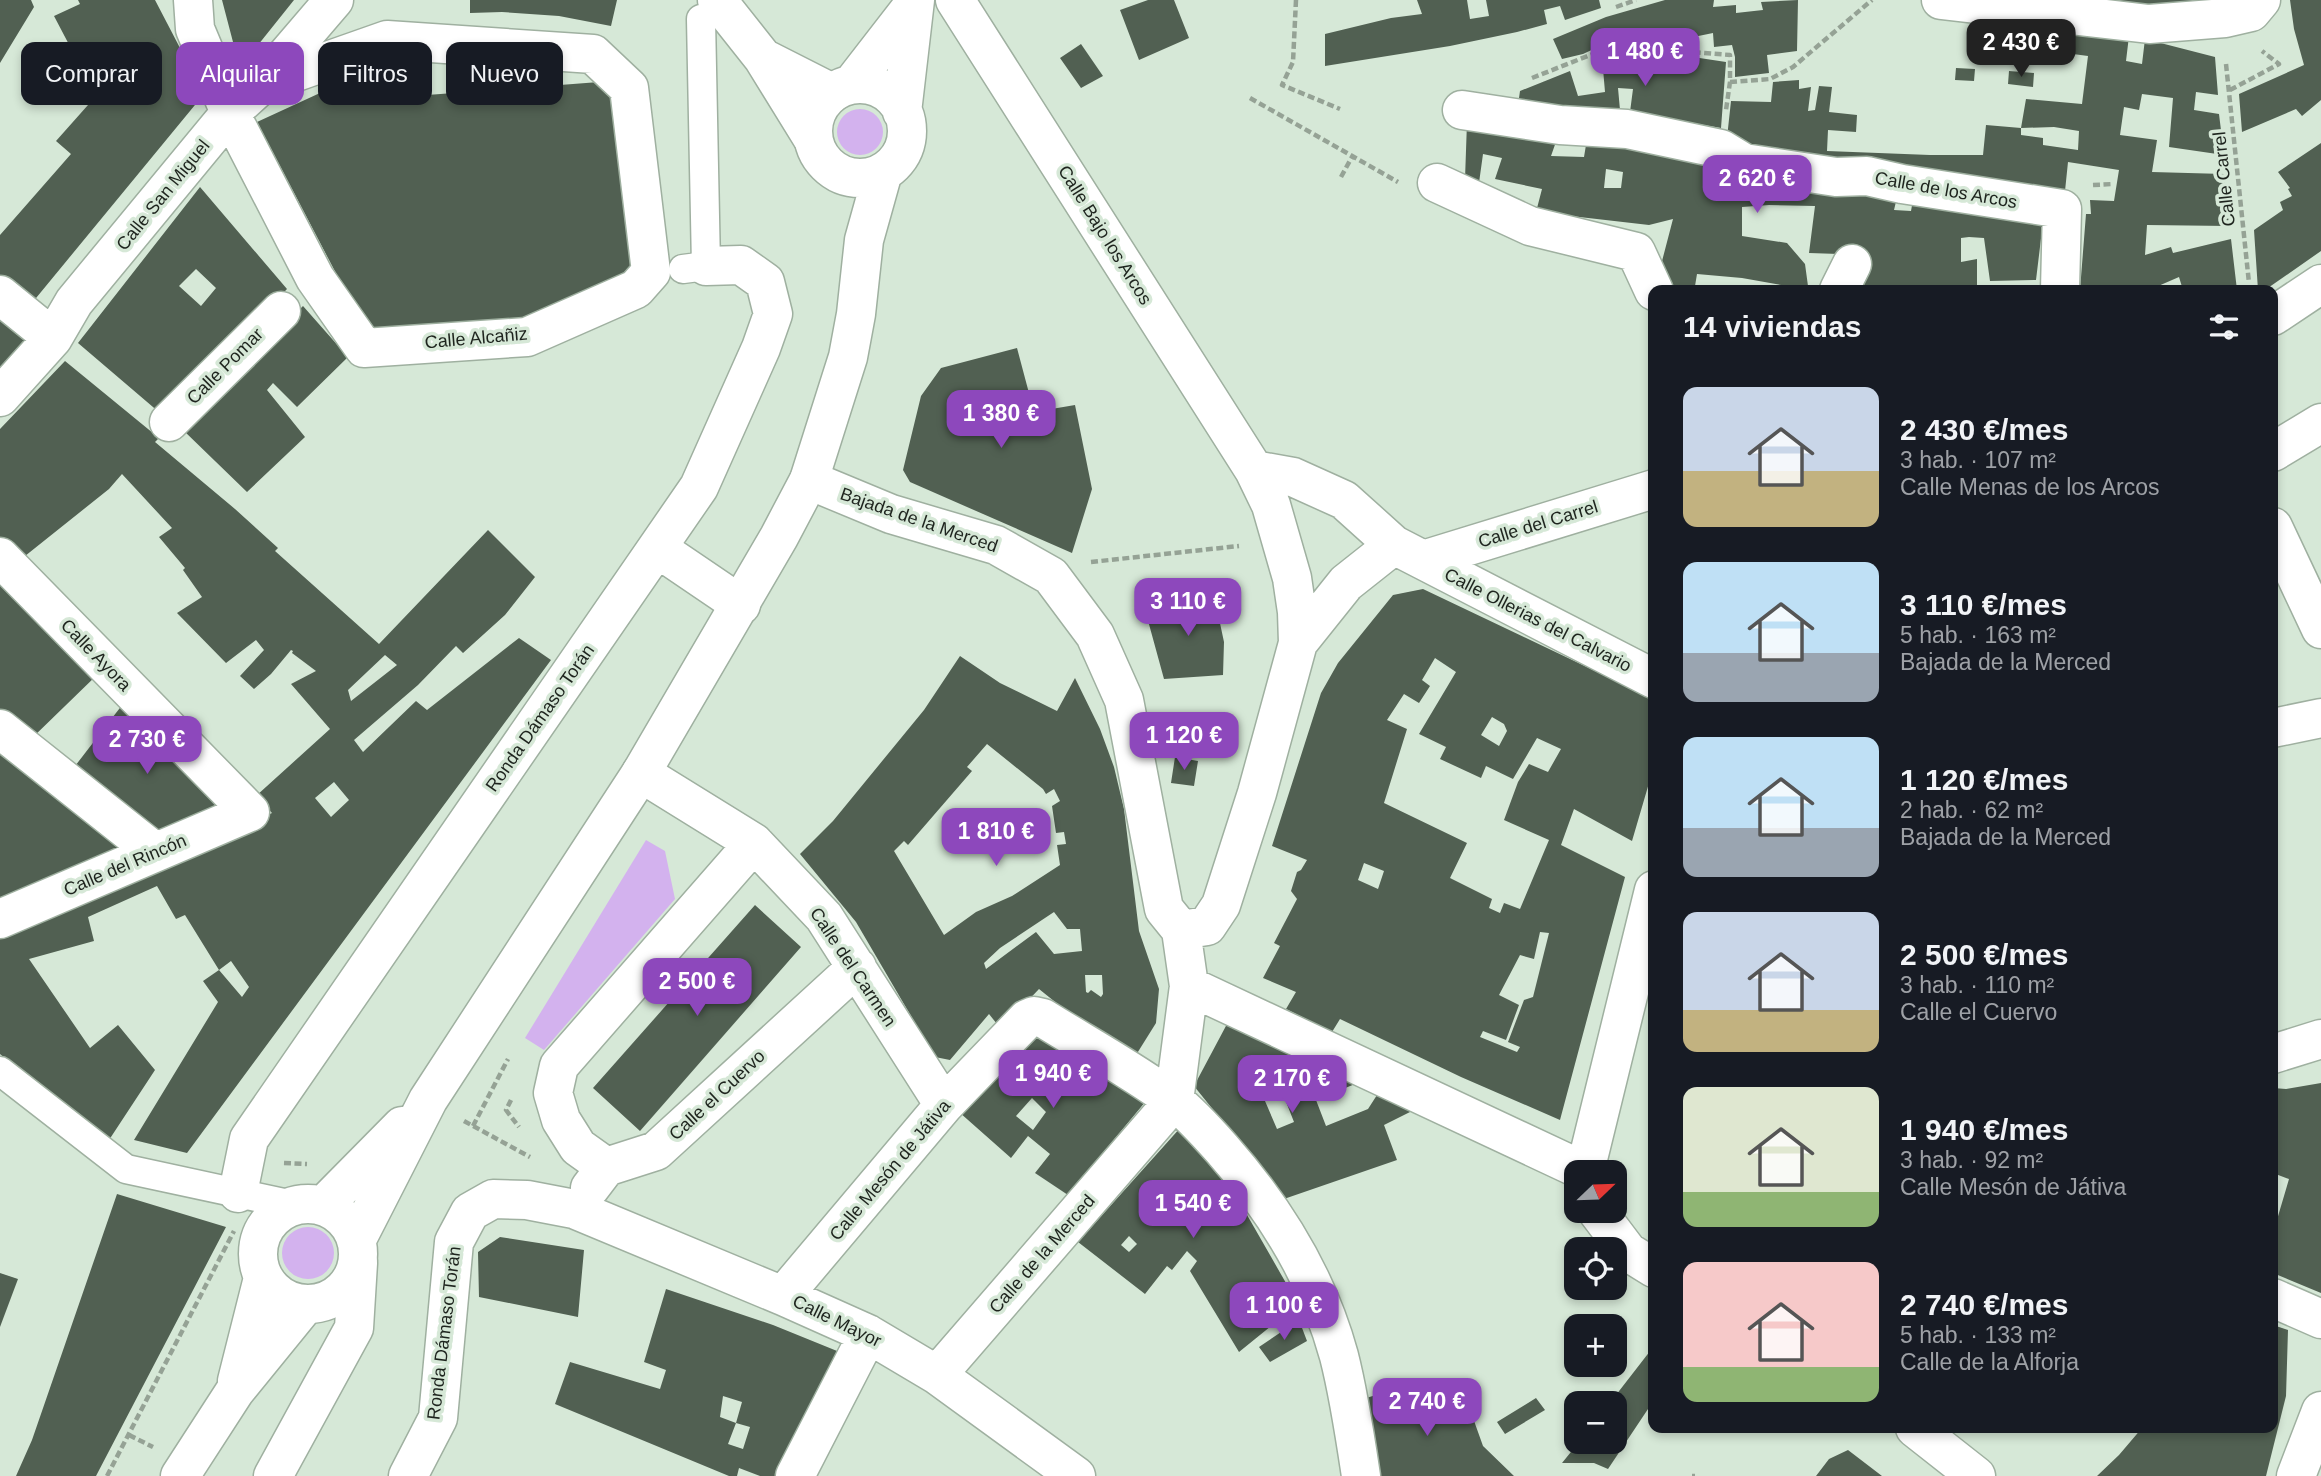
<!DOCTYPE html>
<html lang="es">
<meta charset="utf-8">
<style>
body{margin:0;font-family:Helvetica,sans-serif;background:#242831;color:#f1f3f6;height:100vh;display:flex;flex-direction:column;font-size:26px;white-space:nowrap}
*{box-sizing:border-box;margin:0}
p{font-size:23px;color:#9ea1a6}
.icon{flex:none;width:38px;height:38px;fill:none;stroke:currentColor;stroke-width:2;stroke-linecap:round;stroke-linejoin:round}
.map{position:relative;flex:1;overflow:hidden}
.drawer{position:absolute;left:1648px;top:285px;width:630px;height:1148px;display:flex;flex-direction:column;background:#171b24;border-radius:14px;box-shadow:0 4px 10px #0003}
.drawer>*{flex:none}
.hud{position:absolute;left:21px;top:42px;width:665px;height:63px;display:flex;gap:14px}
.needle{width:46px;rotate:67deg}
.controls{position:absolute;left:1564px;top:1160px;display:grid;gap:14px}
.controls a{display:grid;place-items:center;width:63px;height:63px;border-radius:14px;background:#171b24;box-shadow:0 4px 10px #0003;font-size:35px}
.price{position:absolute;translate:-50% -60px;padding:0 16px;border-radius:14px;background:#8d48bc;color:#fff;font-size:23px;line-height:46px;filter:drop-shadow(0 2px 4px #0008)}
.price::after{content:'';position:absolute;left:50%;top:42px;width:21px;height:16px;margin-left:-10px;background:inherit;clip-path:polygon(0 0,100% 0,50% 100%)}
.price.selected{background:#222;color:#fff}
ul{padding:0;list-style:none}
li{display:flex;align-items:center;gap:21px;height:175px;padding:0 35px}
li span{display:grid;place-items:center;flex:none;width:196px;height:140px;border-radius:14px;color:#555}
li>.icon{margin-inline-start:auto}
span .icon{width:84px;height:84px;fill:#fffc;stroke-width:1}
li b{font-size:30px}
h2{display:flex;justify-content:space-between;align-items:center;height:84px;padding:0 35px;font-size:30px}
.chip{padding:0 24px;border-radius:14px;background:#171b24;box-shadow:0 4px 10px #0003;font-size:24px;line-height:63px}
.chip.selected{background:#8d48bc;color:#fff}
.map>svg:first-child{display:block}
.green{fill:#d3b2ee}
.building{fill:#516052;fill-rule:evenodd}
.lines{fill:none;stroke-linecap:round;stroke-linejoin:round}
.pedestrian-casing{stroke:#9fb0a0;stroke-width:31}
.minor-casing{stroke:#9fb0a0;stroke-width:41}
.secondary-casing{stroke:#9fb0a0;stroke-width:41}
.path{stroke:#95a295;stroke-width:4.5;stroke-dasharray:7 3.5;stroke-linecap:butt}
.pedestrian{stroke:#fff;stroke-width:28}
.minor{stroke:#fff;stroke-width:38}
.secondary{stroke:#fff;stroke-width:38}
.labels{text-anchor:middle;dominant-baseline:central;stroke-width:7;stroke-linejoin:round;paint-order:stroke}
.street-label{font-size:18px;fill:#1e241e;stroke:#d6e8d7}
</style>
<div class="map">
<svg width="2321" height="1476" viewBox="0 0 2321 1476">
<rect width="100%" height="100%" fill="#d6e8d7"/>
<path class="green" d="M837 132a23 23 0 1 1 46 0a23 23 0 1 1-46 0Z
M646,840l19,11 10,48 -131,151 -19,-12z
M282 1253a26 26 0 1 1 52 0a26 26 0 1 1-52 0Z"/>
<path class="building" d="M0,0h31l3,7 -34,56z
M78,0h77l49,94 -177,215 -27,-23v-51l71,-81 -15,-13 40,-45 -42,-80 26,-12z
M222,0h72l-36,45 -25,-3z
M470,0h147l-6,26 -52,-10 -57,-4 -32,1z
M1148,0h26l15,38 -50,22 -19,-50z
M1417,0h50l3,19 19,-3 -3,-16h113l2,8 -36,12 -5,-14 -16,4 3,14 -30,8 -67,14 -125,20v-32l66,-16 31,-4z
M1665,0h49l-1,7 23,-2v8l27,-3 -2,-8 37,-2 -1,51 -30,4 2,18 -34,4v-20l-3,-12 -18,2 -1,-14 -39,8 -38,4 -1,-4 -22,-1 -30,14 -21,5 -9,-20 53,-22z
M2038,0h154l-1,12z
M2290,0h31v100l-19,16 -6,-7 -54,23 -3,-38 65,-29 -10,-36z
M2006,18l123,18 -3,25 16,3 3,-25 70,18 3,38 -22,-3 -2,18 25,4 5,41 -55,-8 4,-49 -31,-4 -3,16 -15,-3 -4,28 37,5 -5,32 72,2 5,52 -82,-1 -2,30 26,-8 2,6 58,-14 6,51h-54l-4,-13 -30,13h-69l6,-76h5l-1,-14 24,1 5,-31 -51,-8 -3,29 -339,-44 5,-46 40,1 2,-20 26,-2v9l12,-2 -3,24 7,-1 4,-24 13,1 -3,25 28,3 -1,17 -28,-2 -1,21 103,4h53l3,-30 35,3v7l22,3v7l35,5 1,-19 -25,-4 -33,1 5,-29 56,5 6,-48 -83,-11z
M1081,44l22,32 -22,12 -21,-30z
M1632,52l41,2 53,8 -5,66 -91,-16 3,-23 -15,-1 2,22 -102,-5 2,-14 50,-20 8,25 27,-4 -3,-35 7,-4z
M396,58l18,38 185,-14 17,16 17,173 -108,50 -145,14 -17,-10 -106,-203z
M1956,68l19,1 -1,12 -19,-1z
M2009,71l25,2 -1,14 -25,-3z
M1467,122l91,14 -7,20 33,1 3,-18 312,50 -5,21 17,1 2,-11 130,22 -7,58 -46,1 -6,-43 -15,-1 -8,1v24l16,-3v31h-128l20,-37 -9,-3 -4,7 -16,-9 -1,6 -30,-1 6,-47 -46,-1 -27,2v29l45,7 18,21 3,22 -27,-1 -39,-7 -45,-4 -2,12 16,4h-41l-9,-25 12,-46 -24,6 -113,-13 6,-23 -47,-10 7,-21 -19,-4 -5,36 -13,-11zM1606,169l17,3 -2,16h-17z
M2321,143v108l-56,39h-7l-4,-60 29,-20 -3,-8 12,-6 -4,-7 2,-1 -12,-16z
M200,187l87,102 -49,51 -78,73 -82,-70zM196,269l20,19 -15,18 -22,-20z
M303,306l45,51 -51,50 -24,-24 -6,7 38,47 -58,55 -64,-62 43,-47z
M0,308l43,35 -43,43z
M1017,348l17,64 41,-7 17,84 -20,64 -162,-71 -7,-12 18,-74 20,-28z
M65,361l94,77 -4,4 80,67 43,39 -3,3 104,93 109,-114 47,47 -30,38 -42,38 -7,-7 -38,39 -64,55 9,12 53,-51 11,9 92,-72 32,22 -364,493 -53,-13 84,-138 -15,-21 16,-11 23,27 7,-10 -18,-26 -12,9 -34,-55 -9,4 -19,-33 -69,31 6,24 -65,18 61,89 28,-23 37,45 -46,70 -68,-50 -41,-36v-117l272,-124 -16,-17 74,-67 -39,-45 25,-13 -24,-18 1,-2 -2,-1 -20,24 -17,15 -14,-13 24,-26 -8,-10 -30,23 -49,-50 25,-16 -19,-27 2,-2 -26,-31 13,-9 -50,-54 -13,15 -94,75 -15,-17v-118zM385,655l12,10 -46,36 -3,-11zM334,782l15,18 -18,17 -16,-19z
M0,573l99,100 -69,67 -30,-23z
M1423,589l231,110v67l-22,75 -58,-32 -13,36 64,32 -65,243 -99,-43 -121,-58 -8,13 -46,-23 10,-17 -33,-14 17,-32 -6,-3 23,-44 -6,-8 6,-19 4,-2 6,-10 -35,-14 49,-153 17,-30 55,-68zM1435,658l21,14 -37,62 27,13 -6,12 41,19 5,-12 27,13 24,-41 24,11 -13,23 -19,-8 -11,18 -14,38 45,20 -29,69 -16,-6 -4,10 -11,-5 3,-9 -42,-21 17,-35 -83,-40 23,-74 -20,-9 17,-26 15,9 11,-17 -8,-6zM1492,717l12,7 3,7 -8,15 -18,-11zM1364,863l20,8 -6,18 -20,-9zM1540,932l9,1 -16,64 -9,3 -16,42 12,5 -3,5 -37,-15 3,-6 23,9 13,-35 -20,-10 21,-40 14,4z
M1214,595l10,47 -34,6 34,-6 -1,33 -59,4 -20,-73z
M960,656l40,27 57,28 18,-33 25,51 14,38 10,42 15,122 20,58 -3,34 -25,40 -92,-74 -38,40 -12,-15 -39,46 -15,-3 -79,-135 -56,-68 33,-33 91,-111zM987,744l56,45 3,5 8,-5 6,12 -8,5 4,27 8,-1 2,12 -9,1 3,20 -48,31 -36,16 -32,23 -50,-84 10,-10 4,4 64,-74 -5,-4zM1054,912l13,17h13l2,22 -28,3 -18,-22 -50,37 -2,-6 16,-15zM1085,975h17l1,19 -2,3 -10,-7 -3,3 -2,-1z
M126,700l104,109 -64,30 -94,-69z
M0,754l122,94 -122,56z
M1175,757l23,4 -4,25 -23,-3z
M755,905l46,42 -161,184 -47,-43z
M1227,1024l128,60 -39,16 10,26 42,-17 9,-14 35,16 -28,14 13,35 -116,40 -17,-27 -70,-87zM1283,1094l11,28 -17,7 -12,-28z
M1045,1036l101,65 -78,94 -33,-22 15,-19 -22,-18 -17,22 -52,-46 71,-72zM1032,1098l14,14 -13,18 -17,-14z
M2321,1083v210l-48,-20v-50h3l13,-44 -16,-6v-85l13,1z
M1181,1127l54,67 63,110 -59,48 -49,-81 7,-10 -10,-10 -15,19 -5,-4 -22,28 -67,-52zM1194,1197l13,15 -13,13 -14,-15zM1129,1236l8,8 -8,8 -8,-7z
M117,1194l109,33 -130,249h-80l16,-36z
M500,1237l84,13 -6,67 -99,-20 -1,-45z
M0,1273l18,6 -18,48z
M666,1289l107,36 69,28 -56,123h-26l-21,-8 -2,8h-8l-174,-72 15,-42 90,27 6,-19 -22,-8zM723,1396l19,6 -6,21 14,4 -7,22 -15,-5 8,-21 -16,-6z
M1299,1320l8,21 -37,21 -11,-15z
M2273,1325l15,5 -2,66 -20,80h-169l22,-21 23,-27h131z
M1654,1346v54l-46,69 -14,-6h-32l17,-21h36v-38h-6z
M1405,1386l7,24 51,-20 20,56 31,30h-137l-14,-77z
M1536,1398l9,12 -40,24 -8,-12z
M1848,1450l34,26h-66l13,-17z"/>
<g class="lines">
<defs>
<path id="pedestrian" d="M683,269l23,-3 -5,-247
M0,1071l126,98 167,36"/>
<path id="minor" d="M193,0l2,29 35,84 85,165 49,70 163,-11 109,-48 15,-17 -22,-184 -36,-34 -206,-14 -125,44
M717,0l46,58 50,81
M1941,0l208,24 76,-6 26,-6 10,-12
M763,58l69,35
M1462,110l98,15 67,4 94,20 23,14 92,14 31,-1 35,8 160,25 -2,81
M1437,183l93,43 106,26 18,39
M1839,290l13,-26
M0,295l53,43
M2273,316l48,-32
M0,397l53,-59 21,-36 156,-189 32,-29 72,-84
M169,422l112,-111
M2273,452l48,-29
M1254,470l39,7 51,23 50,45 260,134
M809,480l82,34 105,31 55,31 44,59 29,65 40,209 17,21 26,-4 14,-21 36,-112 41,-150 -1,-31 -5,-34 -21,-73 -17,-35 -299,-470
M2273,527l48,102
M657,548l84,57
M0,557l250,255 -250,107
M1423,560l231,-71
M1298,643l48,-60 48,-38
M2273,728l48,-10
M0,729l155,123
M641,773l113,70 70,74 120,188
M1189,986l397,186
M2273,1054l48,-15
M1174,1101l15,-115 -8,-56
M606,1167l-28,-20 -17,-27 -8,-27 6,-27 195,-223
M1585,1171l69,-281
M590,1188l16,-21 50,-16 201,-184
M238,1193l11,-54 450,-652 62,-139 12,-34 -8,-32 -24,-17 -35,1
M1597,1211l31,41 26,16
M783,1296l161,-191 83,-86 7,-3 9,2c43,27 89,52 130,82 18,14 34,32 49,49 52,59 96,130 117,207 10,39 16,80 22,120
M2273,1298l48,21
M937,1375l237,-274
M1915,1428l61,48
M273,1476l81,-148 4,-65
M408,1476l30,-58 16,-176 16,-30 23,-13 34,1 47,9 209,87 85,38 69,41 139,101
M795,1476l73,-142
M2296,1476l25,-65"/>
<path id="secondary" d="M852,84l62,-80
M813 131a47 47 0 1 1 94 0a47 47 0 1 1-94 0Z
M902,112l13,-112
M258 1254a50 50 0 1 1 100 0a50 50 0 1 1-100 0Z
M323,1206l79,-80
M357,1239l71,-139 213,-327 138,-236 30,-57 39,-123 8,-43 8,-74 19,-68
M237,1381l26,-103
M180,1476l55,-85 70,-86"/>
</defs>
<use href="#pedestrian" class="pedestrian-casing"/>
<use href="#minor" class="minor-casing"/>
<use href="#secondary" class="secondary-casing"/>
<path class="path" d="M1296,0l-3,62 -11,23 58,24
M1616,7l20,-7
M2226,64l23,219
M1532,78l81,-32 117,9v27l-4,28
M1730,82l40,-3 23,-12 79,-67
M2230,90l49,-26 -17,-13
M1250,98l148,84
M1341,177l12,-22
M2093,185l20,-1
M1091,562l148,-16
M511,1100l-5,10 13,17
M464,1121l66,36
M473,1126l35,-67
M284,1163l23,1
M129,1435l24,12
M107,1476l127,-245
M1692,1476h3"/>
<use href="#pedestrian" class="pedestrian"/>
<use href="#minor" class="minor"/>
<use href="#secondary" class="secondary"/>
</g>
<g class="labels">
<g class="street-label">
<text transform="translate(2224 179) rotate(-96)">Calle Carrel</text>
<text transform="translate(1946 190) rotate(10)">Calle de los Arcos</text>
<text transform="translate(163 195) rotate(-51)">Calle San Miguel</text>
<text transform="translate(1105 235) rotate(58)">Calle Bajo los Arcos</text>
<text transform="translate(476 338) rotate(-5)">Calle Alcañiz</text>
<text transform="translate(225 366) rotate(-45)">Calle Pomar</text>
<text transform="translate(919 520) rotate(19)">Bajada de la Merced</text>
<text transform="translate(1538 524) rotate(-17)">Calle del Carrel</text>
<text transform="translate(1538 620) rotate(27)">Calle Ollerias del Calvario</text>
<text transform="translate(96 655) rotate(46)">Calle Ayora</text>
<text transform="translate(540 718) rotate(-55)">Ronda Dámaso Torán</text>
<text transform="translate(125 865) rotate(-23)">Calle del Rincón</text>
<text transform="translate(853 967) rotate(56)">Calle del Carmen</text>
<text transform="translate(717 1095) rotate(-43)">Calle el Cuervo</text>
<text transform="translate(890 1170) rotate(-50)">Calle Mesón de Játiva</text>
<text transform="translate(1042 1254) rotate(-49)">Calle de la Merced</text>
<text transform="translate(837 1321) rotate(26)">Calle Mayor</text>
<text transform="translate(444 1333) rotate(-83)">Ronda Dámaso Torán</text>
</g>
</g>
</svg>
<div class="controls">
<a><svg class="needle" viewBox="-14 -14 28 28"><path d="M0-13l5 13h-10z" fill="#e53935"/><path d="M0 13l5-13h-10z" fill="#9ea1a6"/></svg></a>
<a><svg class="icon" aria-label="locate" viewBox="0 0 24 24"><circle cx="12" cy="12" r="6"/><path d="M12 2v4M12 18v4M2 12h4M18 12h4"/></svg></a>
<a>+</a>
<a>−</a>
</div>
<b class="price selected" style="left:2021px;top:79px">2 430 €</b>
<b class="price" style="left:1645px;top:88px">1 480 €</b>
<b class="price" style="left:1757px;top:215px">2 620 €</b>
<b class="price" style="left:1001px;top:450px">1 380 €</b>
<b class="price" style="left:1188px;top:638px">3 110 €</b>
<b class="price" style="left:1184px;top:772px">1 120 €</b>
<b class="price" style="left:147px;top:776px">2 730 €</b>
<b class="price" style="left:996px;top:868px">1 810 €</b>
<b class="price" style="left:697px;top:1018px">2 500 €</b>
<b class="price" style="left:1053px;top:1110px">1 940 €</b>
<b class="price" style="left:1292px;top:1115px">2 170 €</b>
<b class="price" style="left:1193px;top:1240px">1 540 €</b>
<b class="price" style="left:1284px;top:1342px">1 100 €</b>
<b class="price" style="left:1427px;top:1438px">2 740 €</b>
<div class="hud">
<a class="chip">Comprar</a>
<a class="chip selected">Alquilar</a>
<a class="chip">Filtros</a>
<a class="chip">Nuevo</a>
</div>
<section class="drawer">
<h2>14 viviendas<svg class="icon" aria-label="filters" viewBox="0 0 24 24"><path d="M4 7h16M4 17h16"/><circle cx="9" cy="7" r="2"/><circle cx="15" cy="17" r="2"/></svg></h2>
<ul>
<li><span style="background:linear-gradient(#c9d6e8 60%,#c2b280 0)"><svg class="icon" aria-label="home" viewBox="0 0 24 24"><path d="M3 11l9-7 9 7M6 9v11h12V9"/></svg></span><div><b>2 430 €/mes</b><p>3 hab. · 107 m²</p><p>Calle Menas de los Arcos</p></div></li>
<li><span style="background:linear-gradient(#bfe0f5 65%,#9aa5b1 0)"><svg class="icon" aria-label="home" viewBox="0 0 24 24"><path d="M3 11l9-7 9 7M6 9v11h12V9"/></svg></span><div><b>3 110 €/mes</b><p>5 hab. · 163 m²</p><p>Bajada de la Merced</p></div></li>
<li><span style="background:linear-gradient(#bfe0f5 65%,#9aa5b1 0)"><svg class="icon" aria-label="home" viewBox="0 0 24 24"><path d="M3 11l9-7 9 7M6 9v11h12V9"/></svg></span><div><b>1 120 €/mes</b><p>2 hab. · 62 m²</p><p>Bajada de la Merced</p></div></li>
<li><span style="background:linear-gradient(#c9d6e8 70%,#c2b280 0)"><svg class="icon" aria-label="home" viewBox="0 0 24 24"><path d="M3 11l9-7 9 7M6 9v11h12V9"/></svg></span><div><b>2 500 €/mes</b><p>3 hab. · 110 m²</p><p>Calle el Cuervo</p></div></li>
<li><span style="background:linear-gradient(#dfe7d0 75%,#8fb573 0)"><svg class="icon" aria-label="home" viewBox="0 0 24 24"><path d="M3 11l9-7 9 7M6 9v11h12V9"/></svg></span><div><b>1 940 €/mes</b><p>3 hab. · 92 m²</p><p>Calle Mesón de Játiva</p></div></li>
<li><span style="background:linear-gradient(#f6c9c9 75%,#8fb573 0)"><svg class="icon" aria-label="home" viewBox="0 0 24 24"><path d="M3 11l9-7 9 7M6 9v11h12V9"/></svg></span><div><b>2 740 €/mes</b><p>5 hab. · 133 m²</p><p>Calle de la Alforja</p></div></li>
</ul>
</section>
</div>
